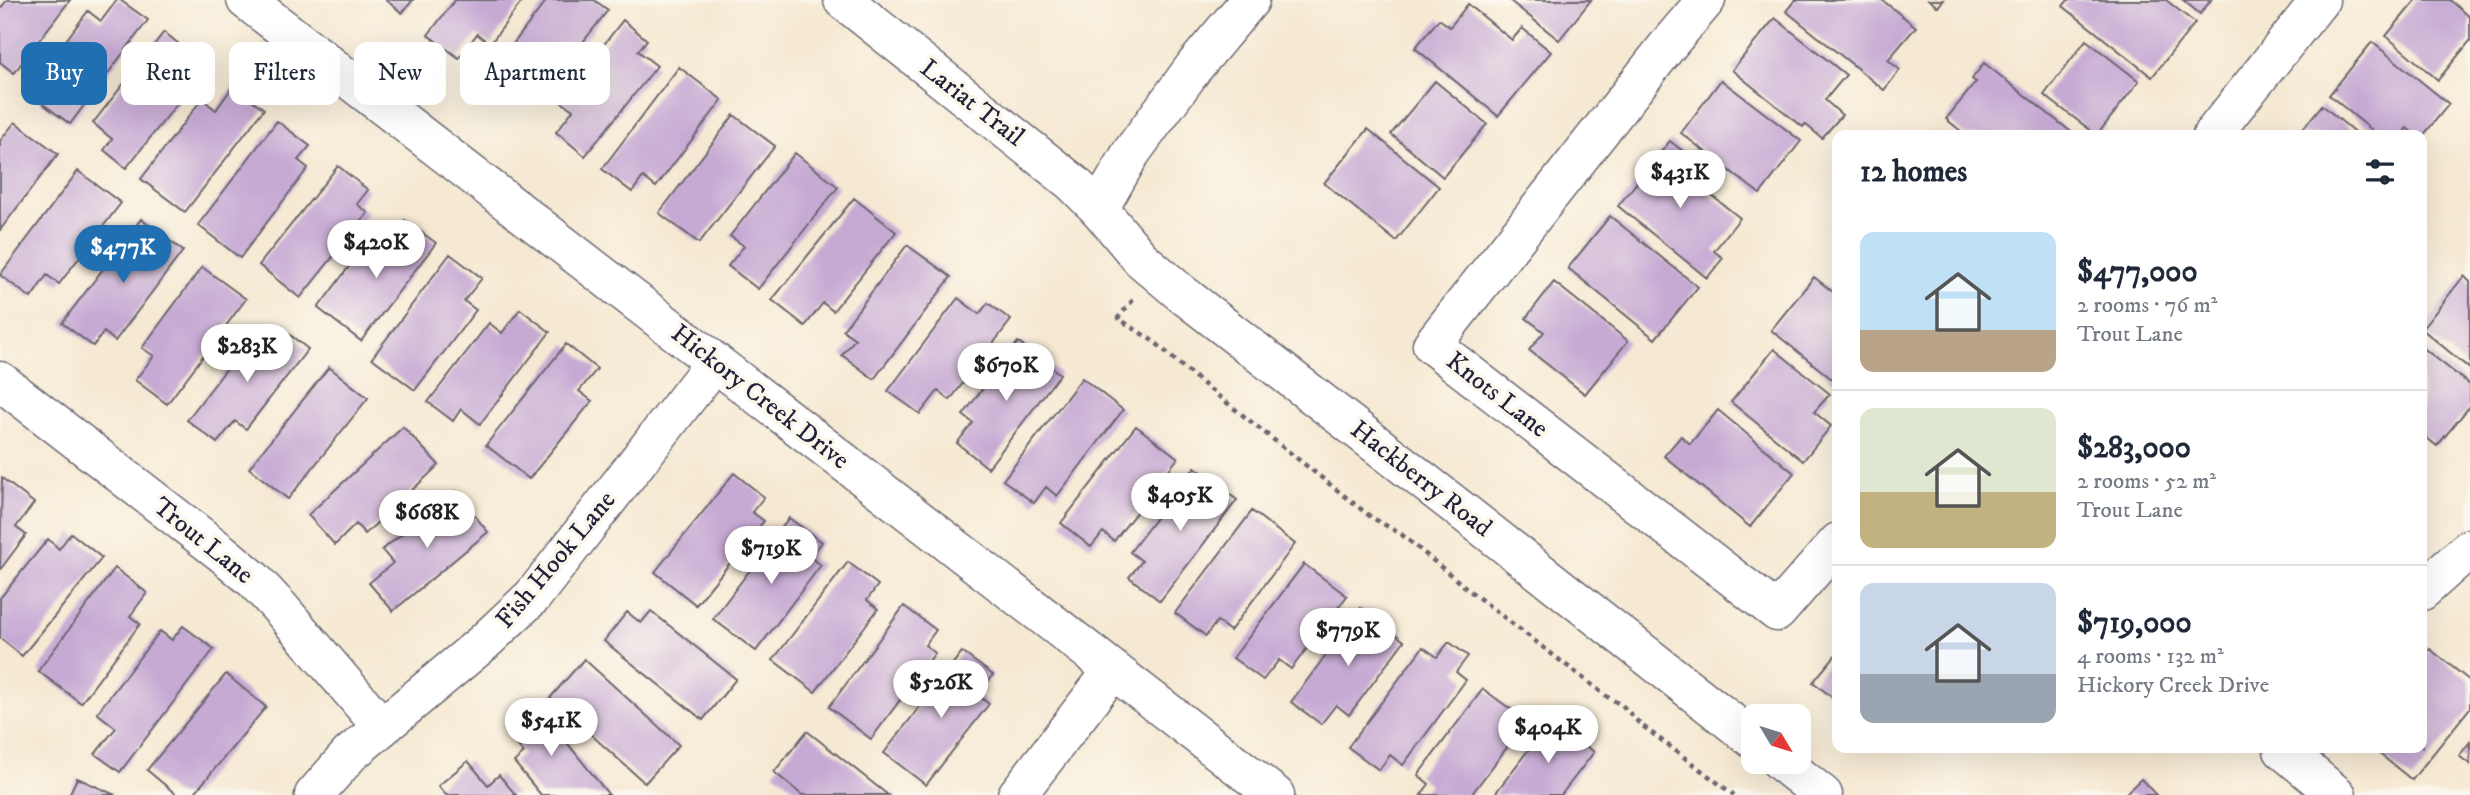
<!DOCTYPE html>
<meta charset="utf-8">
<style>
body{margin:0;font-family:"IM FELL DW Pica",serif;background:#f2f2f3;color:#1f2937;height:100vh;display:flex;flex-direction:column;font-size:26px;white-space:nowrap}
*{box-sizing:border-box;margin:0}
p{font-size:23px;color:#747a83}
.icon{flex:none;width:38px;height:38px;fill:none;stroke:currentColor;stroke-width:2;stroke-linecap:round;stroke-linejoin:round}
.map{position:relative;flex:1;overflow:hidden}
.side{position:absolute;left:1832px;top:130px;width:595px;height:623px;display:flex;flex-direction:column;background:#fff;border-radius:14px;box-shadow:0 7px 28px #0002}
.side>*{flex:none}
.banner{position:absolute;left:21px;top:42px;width:665px;height:63px;display:flex;gap:14px}
.needle{width:46px;rotate:128deg}
.tools{position:absolute;left:1741px;top:704px;display:grid;gap:14px}
.tools a{display:grid;place-items:center;width:70px;height:70px;border-radius:14px;background:#fff;box-shadow:0 7px 28px #0002;font-size:35px}
.price{position:absolute;translate:-50% -60px;padding:0 16px;border-radius:24px;background:#fff;color:#222;font-size:23px;line-height:46px;filter:drop-shadow(0 2px 4px #0008)}
.price::after{content:'';position:absolute;left:50%;top:42px;width:21px;height:16px;margin-left:-10px;background:inherit;clip-path:polygon(0 0,100% 0,50% 100%)}
.price.active{background:#1f6fb2;color:#fff}
ul{padding:0;list-style:none}
li{display:flex;align-items:center;gap:21px;height:175px;padding:0 28px}
li+li{border-top:2px solid #e0e1e3}
li span{display:grid;place-items:center;flex:none;width:196px;height:140px;border-radius:14px;color:#555}
li>.icon{margin-inline-start:auto}
span .icon{width:84px;height:84px;fill:#fffc;stroke-width:1}
li b{font-size:30px}
h2{display:flex;justify-content:space-between;align-items:center;height:84px;padding:0 28px;font-size:30px}
.pill{padding:0 24px;border-radius:14px;background:#fff;box-shadow:0 7px 28px #0002;font-size:24px;line-height:63px}
.pill.active{background:#1f6fb2;color:#fff}
.map>svg:first-child{display:block}
.building{fill:#c7aad4}
.lines{fill:none;stroke-linecap:round;stroke-linejoin:round}
.minor-casing{stroke:#6c6870;stroke-width:41}
.tertiary-casing{stroke:#6c6870;stroke-width:41}
.path{stroke:#6c6870;stroke-width:4.5;stroke-dasharray:5 5;stroke-linecap:butt}
.minor{stroke:#fff;stroke-width:38}
.tertiary{stroke:#fff;stroke-width:38}
.labels{text-anchor:middle;dominant-baseline:central;stroke-width:7;stroke-linejoin:round;paint-order:stroke}
.street-label{font-size:26px;fill:#22223b;stroke:#fbf7ec}
</style>
<div class="map">
<svg width="2470" height="795" viewBox="0 0 2470 795">
<rect width="100%" height="100%" fill="#fbf7ec"/>
<filter id="ink" filterUnits="userSpaceOnUse"><feTurbulence type="fractalNoise" baseFrequency=".0143" numOctaves="2"/><feDisplacementMap in="SourceGraphic" scale="14" xChannelSelector="R" yChannelSelector="G"/><feConvolveMatrix kernelMatrix="1 2 1 2 8 2 1 2 1" color-interpolation-filters="sRGB"/></filter>
<filter id="wash" filterUnits="userSpaceOnUse"><feTurbulence type="fractalNoise" baseFrequency=".00686" numOctaves="4" result="noise"/><feDisplacementMap in="SourceGraphic" scale="28" xChannelSelector="R" yChannelSelector="G"/><feGaussianBlur stdDeviation="1.57" result="paint"/><feColorMatrix in="noise" values="0 0 0 0 0 0 0 0 0 0 0 0 0 0 0 0 0 1.4 0 .05"/><feComposite in="paint" operator="in"/></filter>
<g filter="url(#wash)">
<rect width="100%" height="100%" fill="#f6e9d3"/>
<g id="blocks">
<path class="building" d="M7,0h63l-56,73 -14,-11v-53z
M117,0h3l28,20 -78,104 -43,-32 61,-81 13,10z
M386,0h27l-11,13z
M455,0h68l-33,44 -13,-10 -18,24 -31,-23z
M547,0h47l14,10 -68,87 -12,-9 -12,15 -30,-24z
M1509,0h82l-32,40z
M1795,0h87l34,27 -28,33 12,10 -16,20 -98,-79z
M1929,0h14l-5,7z
M2068,0h98l29,23 -43,54 -89,-71z
M2183,0h28l-11,14z
M2416,0h34l20,17v24l-32,39 -52,-44z
M1468,4l44,36 10,-12 29,24 -53,64 -83,-68 24,-29 11,8z
M1775,18l71,57 -21,25 17,15 -20,23 -17,-14 -2,3 -71,-57z
M623,20l24,20 -9,11 19,15 -72,90 -29,-24 17,-22 -13,-9z
M164,32l31,25 -19,23 13,9 -63,79 -22,-18 8,-11 -19,-16z
M2086,40l53,41 -42,54 -53,-40z
M2372,42l77,62 -27,33v-2h-7l-8,-7 -6,7h-23l-49,-40z
M1984,63l91,72h-109l-20,-16 30,-37 -4,-3z
M679,67l43,33 -66,87 -13,-10 -11,15 -30,-23z
M1721,80l80,61 -41,53 -79,-61z
M1435,81l52,43 -44,53 -52,-43z
M233,86l31,23 -79,103 -44,-33 61,-80 14,11z
M2322,105l36,30h-60z
M734,115l41,31 -76,97 -40,-30z
M277,121l33,25 -12,14 10,8 -68,90 -42,-33z
M15,122l43,32 -58,76v-89z
M1368,129l71,58 -43,54 -72,-58z
M1670,141l33,26 -11,13 48,38 -26,33 9,7 -16,20 -89,-72z
M795,153l43,34 -80,102 -30,-23 16,-20 -14,-10z
M338,166l30,24 -11,14 11,9 -68,85 -41,-33z
M78,171l43,32 -62,81 -12,-9 -16,23 -31,-23z
M854,198l42,34 -63,79 -10,-8 -18,23 -33,-26z
M1610,216l88,71 -43,52 -87,-71z
M141,219l42,32 -68,90 -11,-9 -11,14 -31,-23z
M405,220l31,23 -75,98 -43,-33 54,-72 14,10z
M907,245l44,32 -77,102 -32,-24 13,-16 -12,-9z
M450,254l32,24 -18,23 12,9 -61,80 -43,-32z
M202,267l44,32 -79,105 -32,-24 19,-24 -12,-8z
M2464,276l6,6v87l-48,-40z
M1814,277l24,19v88l-67,-54z
M1554,282l74,59 -43,53 -56,-44 15,-18 -18,-14z
M958,298l21,16 9,-11 23,17 -61,80 -12,-9 -18,23 -32,-23z
M520,309l30,23 -70,92 -19,-15 -8,12 -25,-19 61,-79 13,10z
M258,328l18,14 9,-11 23,18 -62,80 -11,-8 -18,22 -30,-23z
M1018,342l42,32 -72,94 -31,-25 16,-20 -10,-8z
M566,344l31,25 -18,22 13,10 -63,78 -43,-34z
M2422,347l48,38v21l-33,40 -15,-12z
M1774,349l56,45 -16,18 17,14 -28,35 -72,-59z
M329,367l39,31 -80,101 -39,-31z
M1082,378l41,32 -66,86 -11,-9 -12,16 -31,-23z
M1718,410l76,63 -44,54 -86,-71 17,-20 9,8z
M1136,426l42,32 -64,83 -11,-9 -12,15 -30,-24z
M403,427l36,38 -74,69 -9,-10 -21,21 -27,-30z
M1195,467l42,33 -77,101 -31,-24 13,-16 -12,-9z
M734,473l30,24 -12,15 12,9 -68,84 -41,-33z
M2,478l32,25 -18,24 10,8 -26,35z
M455,491l33,41 -95,79 -24,-28 24,-20 -11,-13z
M1252,511l43,33 -65,87 -13,-10 -11,15 -31,-23z
M789,518l33,24 -12,15 11,8 -65,86 -43,-32z
M71,533l31,25 -80,98 -22,-18v-40l48,-59 11,10z
M848,562l30,23 -11,15 11,9 -63,83 -42,-32z
M1304,564l43,32 -56,73 -12,-9 -16,20 -30,-22z
M115,568l32,25 -17,23 10,8 -59,79 -43,-32z
M904,606l32,24 -11,15 10,8 -64,86 -42,-32z
M1361,608l43,33 -55,74 -13,-10 -15,19 -30,-22z
M651,611l85,68 -33,41 -99,-79 23,-29 14,11z
M183,626l31,23 -94,123 -25,-18 21,-26 -19,-15 63,-82 12,9z
M1449,642l19,14 -12,16 10,8 -63,85 -13,-10 -11,15 -31,-23 75,-100 14,10z
M2430,649l40,32v27l-58,72 -41,-33h51v-88z
M962,652l31,23 -16,20 12,9 -63,81 -42,-32z
M1838,652v50l-25,-20z
M584,659l95,86 -34,38 -95,-85z
M226,674l40,33 -73,88h-16l-30,-25z
M1483,689l44,32 -56,74h-50l8,-11 -11,-9z
M536,704l73,91h-68l-27,-33 10,-9 -19,-23z
M1551,720l43,32 -33,43h-67z
M807,731l81,64h-86l-28,-23z
M2470,742v22l-11,-8z
M468,761l20,24 11,-10 17,20h-70l-8,-9z
M77,778l38,17h-46z
M2141,779l15,16h-32z"/>
</g>
</g>
<g filter="url(#ink)">
<use href="#blocks" fill-opacity="0" stroke="#6c6870" stroke-width="2"/>
<g class="lines">
<defs>
<path id="minor" d="M246,0l1029,795
M843,0l230,183 26,26 32,-56 63,-86 56,-67
M1706,0l-34,40 -240,305 345,267 61,-70
M2212,135l108,-135
M0,381l222,172 32,27 28,30 99,116
M2422,591l48,-43
M2283,747v3l54,45
M314,795l36,-41 133,-111 50,-47 182,-234
M1017,795l96,-125"/>
<path id="tertiary" d="M1099,209l42,50 40,34 280,217 293,230
M1780,761l43,34"/>
</defs>
<use href="#minor" class="minor-casing"/>
<use href="#tertiary" class="tertiary-casing"/>
<path class="path" d="M1133,300l-15,18 38,25 31,28 184,146 30,17 74,61 134,103 13,7 18,19 94,71"/>
<use href="#minor" class="minor"/>
<use href="#tertiary" class="tertiary"/>
</g>
</g>
<g class="labels">
<g class="street-label">
<text transform="translate(972 103) rotate(38)">Lariat Trail</text>
<text transform="translate(1497 395) rotate(38)">Knots Lane</text>
<text transform="translate(760 397) rotate(38)">Hickory Creek Drive</text>
<text transform="translate(1421 479) rotate(38)">Hackberry Road</text>
<text transform="translate(203 541) rotate(39)">Trout Lane</text>
<text transform="translate(556 560) rotate(-50)">Fish Hook Lane</text>
</g>
</g>
</svg>
<div class="tools">
<a><svg class="needle" viewBox="-14 -14 28 28"><path d="M0-13l5 13h-10z" fill="#e53935"/><path d="M0 13l5-13h-10z" fill="#747a83"/></svg></a>
</div>
<b class="price" style="left:1680px;top:210px">$431K</b>
<b class="price" style="left:376px;top:280px">$420K</b>
<b class="price active" style="left:123px;top:285px">$477K</b>
<b class="price" style="left:247px;top:384px">$283K</b>
<b class="price" style="left:1006px;top:403px">$670K</b>
<b class="price" style="left:1180px;top:533px">$405K</b>
<b class="price" style="left:427px;top:550px">$668K</b>
<b class="price" style="left:771px;top:586px">$719K</b>
<b class="price" style="left:1348px;top:668px">$779K</b>
<b class="price" style="left:941px;top:720px">$526K</b>
<b class="price" style="left:551px;top:758px">$541K</b>
<b class="price" style="left:1548px;top:765px">$404K</b>
<div class="banner">
<a class="pill active">Buy</a>
<a class="pill">Rent</a>
<a class="pill">Filters</a>
<a class="pill">New</a>
<a class="pill">Apartment</a>
</div>
<section class="side">
<h2>12 homes<svg class="icon" aria-label="filters" viewBox="0 0 24 24"><path d="M4 7h16M4 17h16"/><circle cx="9" cy="7" r="2"/><circle cx="15" cy="17" r="2"/></svg></h2>
<ul>
<li><span style="background:linear-gradient(#bfe0f5 70%,#b9a48a 0)"><svg class="icon" aria-label="home" viewBox="0 0 24 24"><path d="M3 11l9-7 9 7M6 9v11h12V9"/></svg></span><div><b>$477,000</b><p>2 rooms · 76 m²</p><p>Trout Lane</p></div></li>
<li><span style="background:linear-gradient(#dfe7d0 60%,#c2b280 0)"><svg class="icon" aria-label="home" viewBox="0 0 24 24"><path d="M3 11l9-7 9 7M6 9v11h12V9"/></svg></span><div><b>$283,000</b><p>2 rooms · 52 m²</p><p>Trout Lane</p></div></li>
<li><span style="background:linear-gradient(#c9d6e8 65%,#9aa5b1 0)"><svg class="icon" aria-label="home" viewBox="0 0 24 24"><path d="M3 11l9-7 9 7M6 9v11h12V9"/></svg></span><div><b>$719,000</b><p>4 rooms · 132 m²</p><p>Hickory Creek Drive</p></div></li>
</ul>
</section>
</div>
